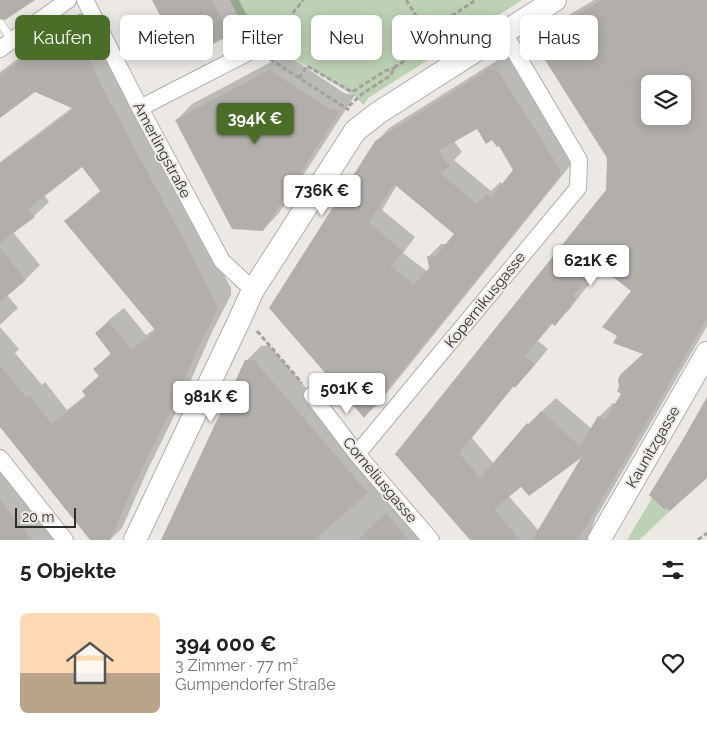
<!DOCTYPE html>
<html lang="de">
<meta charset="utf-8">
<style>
body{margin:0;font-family:Raleway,sans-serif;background:#f6f6f6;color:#222;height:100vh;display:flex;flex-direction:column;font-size:19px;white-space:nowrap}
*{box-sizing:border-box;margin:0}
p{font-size:16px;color:#767676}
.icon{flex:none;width:28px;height:28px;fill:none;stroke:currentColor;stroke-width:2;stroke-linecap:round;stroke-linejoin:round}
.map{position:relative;height:540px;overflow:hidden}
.side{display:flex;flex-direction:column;background:#fff;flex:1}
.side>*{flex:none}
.top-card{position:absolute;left:15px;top:15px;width:678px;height:45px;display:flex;gap:10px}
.controls{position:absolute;left:641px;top:75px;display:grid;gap:10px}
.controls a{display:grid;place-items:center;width:50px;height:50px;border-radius:8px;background:#fff;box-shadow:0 2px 12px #0003;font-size:25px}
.scale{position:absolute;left:15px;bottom:12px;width:61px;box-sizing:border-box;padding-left:5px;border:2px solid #2f2e2d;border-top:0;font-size:14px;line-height:18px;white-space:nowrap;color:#2f2e2d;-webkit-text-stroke:4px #ece9e5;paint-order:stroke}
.price{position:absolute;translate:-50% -42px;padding:0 11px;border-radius:5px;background:#fff;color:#222;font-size:16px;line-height:32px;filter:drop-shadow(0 1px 2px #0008)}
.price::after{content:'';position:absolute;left:50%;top:30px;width:15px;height:11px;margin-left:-8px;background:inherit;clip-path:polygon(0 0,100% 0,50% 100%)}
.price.on{background:#4a6e27;color:#fff}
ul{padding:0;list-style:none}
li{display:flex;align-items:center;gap:15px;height:125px;padding:0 20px}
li+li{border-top:1px solid #e0e0e0}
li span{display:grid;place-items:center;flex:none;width:140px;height:100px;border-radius:8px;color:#555}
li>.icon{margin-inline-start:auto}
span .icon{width:60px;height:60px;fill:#fffc;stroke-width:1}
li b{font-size:21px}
h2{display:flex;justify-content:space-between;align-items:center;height:60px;padding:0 20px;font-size:21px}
.tag{padding:0 18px;border-radius:8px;background:#fff;box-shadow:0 2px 12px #0003;font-size:18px;line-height:45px}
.tag.on{background:#4a6e27;color:#fff}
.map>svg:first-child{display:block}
.green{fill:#bdd2b5}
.shadow{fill:#0003;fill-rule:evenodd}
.building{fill:#b2afab;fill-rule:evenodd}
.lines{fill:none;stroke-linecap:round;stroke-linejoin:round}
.lane-casing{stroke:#b0aeaa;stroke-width:9}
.street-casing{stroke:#b0aeaa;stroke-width:18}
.secondary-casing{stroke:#b0aeaa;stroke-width:24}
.path{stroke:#a3a09e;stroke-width:3;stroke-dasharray:5 2.5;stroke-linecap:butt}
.lane{stroke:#fff;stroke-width:8}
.street{stroke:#fff;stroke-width:16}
.secondary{stroke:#fff;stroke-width:22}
.labels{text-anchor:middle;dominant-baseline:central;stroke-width:4;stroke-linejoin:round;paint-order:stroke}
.street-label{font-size:15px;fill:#2f2e2d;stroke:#ece9e5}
</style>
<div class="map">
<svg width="707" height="540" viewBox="0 0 707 540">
<rect width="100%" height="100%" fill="#ece9e5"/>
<path class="green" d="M230,0h292l-154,98 -4,7 -11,-10 -109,-67z
M55,18l2,3 -5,5 -25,20h-2l-2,-3 1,-3z
M85,25l16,30 -4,2 -14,-27v-4z
M652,498l11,12 3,-2 4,3 -31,29h-12z"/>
<path class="shadow" d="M153,0h86l8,16 -17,18 -46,24z
M594,0h113v326l-112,193 -7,21h-117l-74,-86 211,-263v-33l-73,-116 14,-15zM650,84h32v32h-32zM599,265l34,25 -15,45 26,18 -22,21v19l-6,11 -3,-1 -14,14 -7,12 -36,-31 -28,26 -34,40 -22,-26 42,-52h1l14,-14 19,-23 -10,-8 15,-18 1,1 15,-14 20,-26 -3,-2zM585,453l-46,78 -31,-36 13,-10z
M82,13l5,1 144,274v7l-19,37 -29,66 -35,71 -26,59 -12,12h-18l-92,-115v-98l19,22 -4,4 27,32 3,-3 22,28 19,-15 -3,-4 17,-16 -5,-6 17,-17 -16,-19 15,-15 13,-10 22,27 10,-7 -90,-107 15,-14 20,-17 -19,-24 -38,29 5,7 -15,14 -21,16 27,33 -15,15 -18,15 11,13 -18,17v-163l73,-55 -39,-16 -34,25v-44l78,-58z
M286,54l58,39 11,2 -76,118 -16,17 -87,-109 16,-17z
M504,56l7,2 62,104 -195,242 -14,13 -94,-109 106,-166 13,-14zM478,127l21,17 15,26 -11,14 -3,-2 -9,9 -37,-31 8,-8 -8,-11zM397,185l59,48 -9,11h-6l-13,13 3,11 -3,4 -25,-19 12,-16 -33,-27z
M269,345l168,195h-275l84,-179 15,-15z
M0,466l59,74h-59z"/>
<path class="building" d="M0,0h35l-30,20 -5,-1z
M152,0h60l18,35 -47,25z
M602,0h105v318l-126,217 -2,5h-47l49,-82 -52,38 -8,-9 -27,22 26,31h-50l-75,-86 211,-264 1,-32 -74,-117zM650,84h32v32h-32zM598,265l33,26 -29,36 15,9 -4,7 30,11 -22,20 -3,5 1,8 -2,4 4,3 -16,26 -7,-4 -18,30 -39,-35 -12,14 -2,-2 -47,55 -21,-25 54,-67 2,2 20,-24 -10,-8 26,-33 4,3 21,-27 -3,-3z
M67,27l5,1 4,3 26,56 93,174 21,42 1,4v4l-19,37 -29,66 -35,71 -24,55h-20l-90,-113v-61l27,32 3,-2 22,28 34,-27 -4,-6 17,-15 -6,-7 18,-15 -16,-21 14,-11 22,27 25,-18 -92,-110 37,-29 -19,-25 -54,42 7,8 -35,26v-79l74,-55 -39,-17 -35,26v-42l61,-47z
M489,69l9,2 62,98v7l-196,242 -95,-110 106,-167zM477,129l9,15 6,-4 5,7 2,-1 14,24 -22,28 -5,-4 -9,10 -37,-31 10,-7 -12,-15zM394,184l60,50 -19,23 -8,-1 2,12 -15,17 -23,-19 12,-15 -34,-28z
M269,70l59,38 12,3 -77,120 -31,-2 -57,-109z
M0,248l26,32 -26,22z
M245,360h9l114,133 -54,47h-153z
M707,397v81l-37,33 -4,-3 -2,2 -15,-15 33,-54z
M0,500l32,40h-32z
M386,513l23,27h-51z"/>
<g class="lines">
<defs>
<path id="lane" d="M1,24l11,16"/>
<path id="street" d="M85,0l55,108 82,153 31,29
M0,49l68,-49
M140,108l115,-59
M312,395l45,59 74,86
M357,454l221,-266 1,-28 -75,-127
M0,458l65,82"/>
<path id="secondary" d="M135,540l103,-217 15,-33 102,-159 23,-18 177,-113
M599,540l108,-187"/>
</defs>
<use href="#lane" class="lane-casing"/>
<use href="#street" class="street-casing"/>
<use href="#secondary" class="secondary-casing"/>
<path class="path" d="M406,0l21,32 49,-32
M270,43l33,-43
M270,59l79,51
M299,78l8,-12 45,26 33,-21 10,-3
M349,106l14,-13 27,-17 5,-9 37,-24 -5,-11
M257,331l45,52
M698,540l9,-7"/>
<use href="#lane" class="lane"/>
<use href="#street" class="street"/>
<use href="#secondary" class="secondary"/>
</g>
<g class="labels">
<g class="street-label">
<text transform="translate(162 150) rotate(62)">Amerlingstraße</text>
<text transform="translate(485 300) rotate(-51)">Kopernikusgasse</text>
<text transform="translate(653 447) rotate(-60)">Kaunitzgasse</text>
<text transform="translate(380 480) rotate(50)">Corneliusgasse</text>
</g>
</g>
</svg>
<div class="controls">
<a><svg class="icon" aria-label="layers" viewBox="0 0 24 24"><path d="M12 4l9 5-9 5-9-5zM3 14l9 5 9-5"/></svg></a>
</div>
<div class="scale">20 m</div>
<b class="price on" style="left:255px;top:145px">394K €</b>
<b class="price" style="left:322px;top:217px">736K €</b>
<b class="price" style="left:591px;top:287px">621K €</b>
<b class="price" style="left:347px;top:415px">501K €</b>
<b class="price" style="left:211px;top:423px">981K €</b>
<div class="top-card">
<a class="tag on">Kaufen</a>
<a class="tag">Mieten</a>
<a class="tag">Filter</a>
<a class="tag">Neu</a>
<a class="tag">Wohnung</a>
<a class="tag">Haus</a>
</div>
</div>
<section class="side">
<h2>5 Objekte<svg class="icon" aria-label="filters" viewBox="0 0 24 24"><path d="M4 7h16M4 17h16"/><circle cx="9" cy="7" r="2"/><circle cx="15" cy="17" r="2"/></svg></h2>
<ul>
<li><span style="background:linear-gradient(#ffd9b3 60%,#b9a48a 0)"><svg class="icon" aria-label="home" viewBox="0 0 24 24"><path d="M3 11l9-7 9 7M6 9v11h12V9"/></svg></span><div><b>394 000 €</b><p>3 Zimmer · 77 m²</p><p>Gumpendorfer Straße</p></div><svg class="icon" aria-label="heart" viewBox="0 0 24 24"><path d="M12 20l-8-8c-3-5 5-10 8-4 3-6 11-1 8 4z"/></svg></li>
</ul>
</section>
